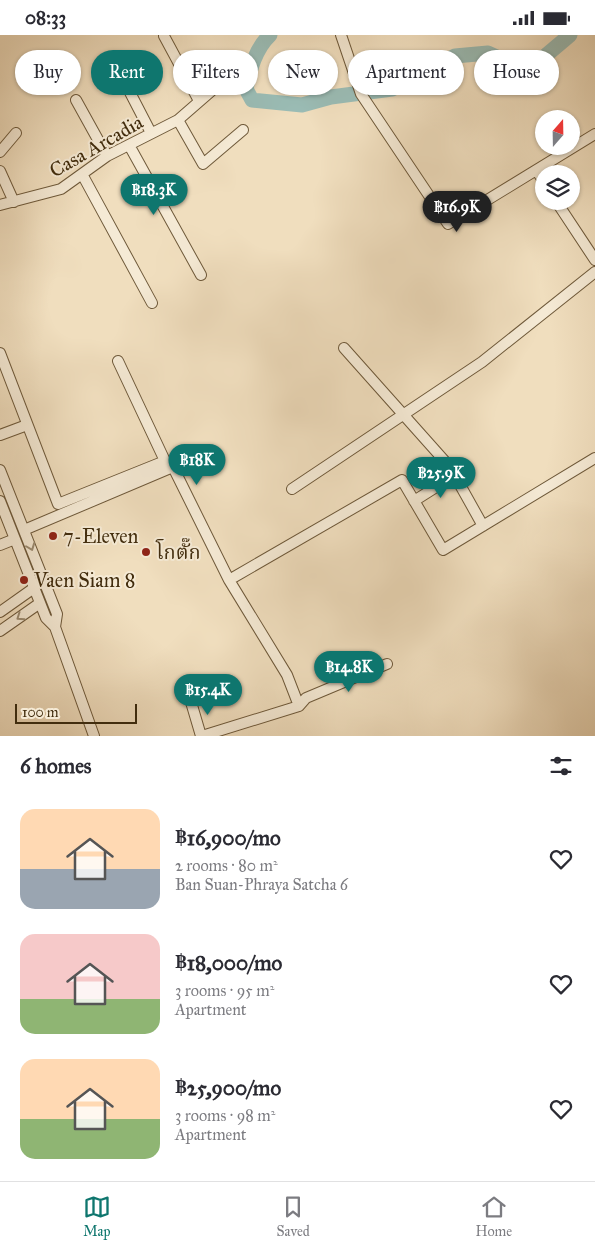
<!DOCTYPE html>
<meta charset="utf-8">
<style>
body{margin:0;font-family:"IM FELL Great Primer","Noto Serif Thai",serif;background:#f2f2f3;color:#2b2b33;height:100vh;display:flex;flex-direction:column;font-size:19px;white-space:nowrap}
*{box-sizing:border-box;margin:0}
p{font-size:16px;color:#7c7c81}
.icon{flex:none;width:28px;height:28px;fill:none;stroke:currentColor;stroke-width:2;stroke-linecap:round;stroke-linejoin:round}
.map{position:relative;height:701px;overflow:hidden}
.side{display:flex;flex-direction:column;background:#fff;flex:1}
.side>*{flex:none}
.hud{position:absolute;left:15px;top:15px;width:565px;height:45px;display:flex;gap:10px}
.needle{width:32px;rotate:20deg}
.buttons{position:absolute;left:535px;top:75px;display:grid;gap:10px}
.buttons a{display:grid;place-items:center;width:45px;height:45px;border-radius:50%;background:#fff;box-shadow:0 1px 4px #0004;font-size:25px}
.scale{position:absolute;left:15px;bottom:12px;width:122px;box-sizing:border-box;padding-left:5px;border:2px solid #422d0e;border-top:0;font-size:14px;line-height:18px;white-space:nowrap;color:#422d0e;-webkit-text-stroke:4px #f5ead5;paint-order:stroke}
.price{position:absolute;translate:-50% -42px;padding:0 11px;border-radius:18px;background:#0f766e;color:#fff;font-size:16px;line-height:32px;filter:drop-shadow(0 1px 2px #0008)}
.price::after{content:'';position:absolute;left:50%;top:30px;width:15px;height:11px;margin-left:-8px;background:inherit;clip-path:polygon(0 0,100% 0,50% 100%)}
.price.current{background:#222;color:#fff}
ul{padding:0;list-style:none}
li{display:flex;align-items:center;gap:15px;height:125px;padding:0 20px}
li span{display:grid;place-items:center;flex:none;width:140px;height:100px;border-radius:15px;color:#555}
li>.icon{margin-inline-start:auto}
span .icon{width:60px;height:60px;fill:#fffc;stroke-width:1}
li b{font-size:21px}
h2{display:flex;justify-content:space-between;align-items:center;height:60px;padding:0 20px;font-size:21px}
.tag{padding:0 18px;border-radius:22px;background:#fff;box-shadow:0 1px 4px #0004;font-size:18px;line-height:45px}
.tag.current{background:#0f766e;color:#fff}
.status{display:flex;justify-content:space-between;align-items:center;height:35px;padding:0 25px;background:#fff;direction:ltr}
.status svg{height:14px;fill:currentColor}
.tab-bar{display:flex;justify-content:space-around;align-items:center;height:70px;border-top:1px solid #e1e1e2;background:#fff;font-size:14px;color:#7c7c81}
.tab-bar a{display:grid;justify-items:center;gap:2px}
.tab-bar .current{color:#0f766e}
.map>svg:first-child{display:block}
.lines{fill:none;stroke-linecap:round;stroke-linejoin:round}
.river{stroke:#9abcb5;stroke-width:15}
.minor-casing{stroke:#6e593a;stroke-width:12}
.minor{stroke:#f5ead5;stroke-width:10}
.oneway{stroke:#9c8c72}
.poi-dot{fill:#8f2418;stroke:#f5ead5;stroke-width:2}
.labels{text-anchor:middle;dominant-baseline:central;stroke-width:4;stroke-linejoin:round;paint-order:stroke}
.street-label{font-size:20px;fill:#422d0e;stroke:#f5ead5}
.poi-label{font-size:20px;fill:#422d0e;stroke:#f5ead5;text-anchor:start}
</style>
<div class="status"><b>08:33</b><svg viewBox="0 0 49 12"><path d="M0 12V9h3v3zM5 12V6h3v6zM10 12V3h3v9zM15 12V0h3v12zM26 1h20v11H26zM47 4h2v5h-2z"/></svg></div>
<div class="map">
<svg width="595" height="701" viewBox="0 0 595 701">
<rect width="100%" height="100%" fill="#f0debe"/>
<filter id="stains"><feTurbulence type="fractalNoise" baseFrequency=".004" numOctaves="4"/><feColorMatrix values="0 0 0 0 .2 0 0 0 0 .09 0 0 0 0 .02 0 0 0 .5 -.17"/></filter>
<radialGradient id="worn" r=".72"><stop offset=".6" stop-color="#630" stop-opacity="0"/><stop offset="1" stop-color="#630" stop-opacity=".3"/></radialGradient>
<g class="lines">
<path class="river" d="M270,0c-15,14 -20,35 -24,54l6,11 50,5 29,-8 61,-8 63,-33 33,-3 28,13 28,-9 26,-22"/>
<defs>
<path id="minor" d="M341,0l20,59 87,130 147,-90
M164,1l35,65
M121,40l30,58
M76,65l31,56
M178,85l25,44 40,-34
M129,110l72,130
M0,117l16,-19
M0,136l14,31
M537,136l7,11
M82,139l70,129
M556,166l39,59
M0,170l61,-16 46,-33 71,-36 46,-40
M344,313l106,119 33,59
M0,318l58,151 107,-43 -47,-100
M0,400l27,-10
M0,435l57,144 -2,13
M292,454l190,-127 113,-90
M0,466l46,117 9,9 39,109
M414,466l41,-26
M24,495l149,-63 56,113 58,95 12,31
M0,510l15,-6
M229,545l173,-100 41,70 152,-92
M0,577l34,-24
M0,596l40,-28
M191,667l10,34
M202,701l97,-30 7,-8 81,-34"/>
</defs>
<use href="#minor" class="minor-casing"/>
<use href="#minor" class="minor"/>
</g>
<defs><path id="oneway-chevron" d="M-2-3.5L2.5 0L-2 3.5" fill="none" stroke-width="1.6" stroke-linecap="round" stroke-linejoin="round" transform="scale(1.25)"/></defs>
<g class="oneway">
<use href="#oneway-chevron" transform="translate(31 512) rotate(69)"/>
<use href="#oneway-chevron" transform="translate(20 582) rotate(145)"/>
</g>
<g class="poi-dot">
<circle cx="53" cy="501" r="5"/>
<circle cx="146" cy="517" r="5"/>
<circle cx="24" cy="545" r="5"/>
</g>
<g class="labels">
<g class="street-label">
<text transform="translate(96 111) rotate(-30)">Casa Arcadia</text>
</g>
<g class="poi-label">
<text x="63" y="501">7-Eleven</text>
<text x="156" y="517">โกตั๊ก</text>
<text x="34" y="545">Vaen Siam 8</text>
</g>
</g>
<rect width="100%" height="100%" filter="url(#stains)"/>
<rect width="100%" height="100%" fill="url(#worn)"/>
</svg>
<div class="buttons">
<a><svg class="needle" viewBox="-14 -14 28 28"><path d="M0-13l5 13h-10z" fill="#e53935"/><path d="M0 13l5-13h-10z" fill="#7c7c81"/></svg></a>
<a><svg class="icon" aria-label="layers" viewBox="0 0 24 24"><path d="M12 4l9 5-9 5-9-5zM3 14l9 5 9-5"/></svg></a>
</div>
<div class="scale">100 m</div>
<b class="price" style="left:154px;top:181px">฿18.3K</b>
<b class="price current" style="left:457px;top:198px">฿16.9K</b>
<b class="price" style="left:197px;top:451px">฿18K</b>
<b class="price" style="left:441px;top:464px">฿25.9K</b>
<b class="price" style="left:349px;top:658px">฿14.8K</b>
<b class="price" style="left:208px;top:681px">฿15.4K</b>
<div class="hud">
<a class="tag">Buy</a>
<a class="tag current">Rent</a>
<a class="tag">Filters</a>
<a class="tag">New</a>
<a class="tag">Apartment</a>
<a class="tag">House</a>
</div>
</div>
<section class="side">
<h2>6 homes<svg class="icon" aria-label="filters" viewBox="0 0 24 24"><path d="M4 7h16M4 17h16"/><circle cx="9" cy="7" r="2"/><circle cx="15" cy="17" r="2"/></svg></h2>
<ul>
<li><span style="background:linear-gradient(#ffd9b3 60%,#9aa5b1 0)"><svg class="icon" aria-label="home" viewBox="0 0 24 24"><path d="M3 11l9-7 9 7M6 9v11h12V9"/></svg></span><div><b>฿16,900/mo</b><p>2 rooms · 80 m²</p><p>Ban Suan-Phraya Satcha 6</p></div><svg class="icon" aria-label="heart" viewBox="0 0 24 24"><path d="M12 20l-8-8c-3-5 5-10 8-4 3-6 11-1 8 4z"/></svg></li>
<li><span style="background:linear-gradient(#f6c9c9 65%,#8fb573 0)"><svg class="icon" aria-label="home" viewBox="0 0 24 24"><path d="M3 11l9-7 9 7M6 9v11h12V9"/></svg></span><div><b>฿18,000/mo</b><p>3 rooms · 95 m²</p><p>Apartment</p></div><svg class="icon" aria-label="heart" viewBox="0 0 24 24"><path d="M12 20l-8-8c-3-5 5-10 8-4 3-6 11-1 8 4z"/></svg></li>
<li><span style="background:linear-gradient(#ffd9b3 60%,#8fb573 0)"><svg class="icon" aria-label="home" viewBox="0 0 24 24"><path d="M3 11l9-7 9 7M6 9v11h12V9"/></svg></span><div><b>฿25,900/mo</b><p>3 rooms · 98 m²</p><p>Apartment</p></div><svg class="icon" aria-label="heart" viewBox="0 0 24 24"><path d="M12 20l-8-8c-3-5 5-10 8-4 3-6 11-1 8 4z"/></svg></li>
</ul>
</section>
<nav class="tab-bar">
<a class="current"><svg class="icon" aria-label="map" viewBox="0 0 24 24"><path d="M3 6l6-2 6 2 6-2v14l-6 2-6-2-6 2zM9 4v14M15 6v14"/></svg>Map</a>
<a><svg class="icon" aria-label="saved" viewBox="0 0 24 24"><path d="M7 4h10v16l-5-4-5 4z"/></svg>Saved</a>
<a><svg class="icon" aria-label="home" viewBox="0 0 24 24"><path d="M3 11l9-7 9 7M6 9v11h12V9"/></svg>Home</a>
</nav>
